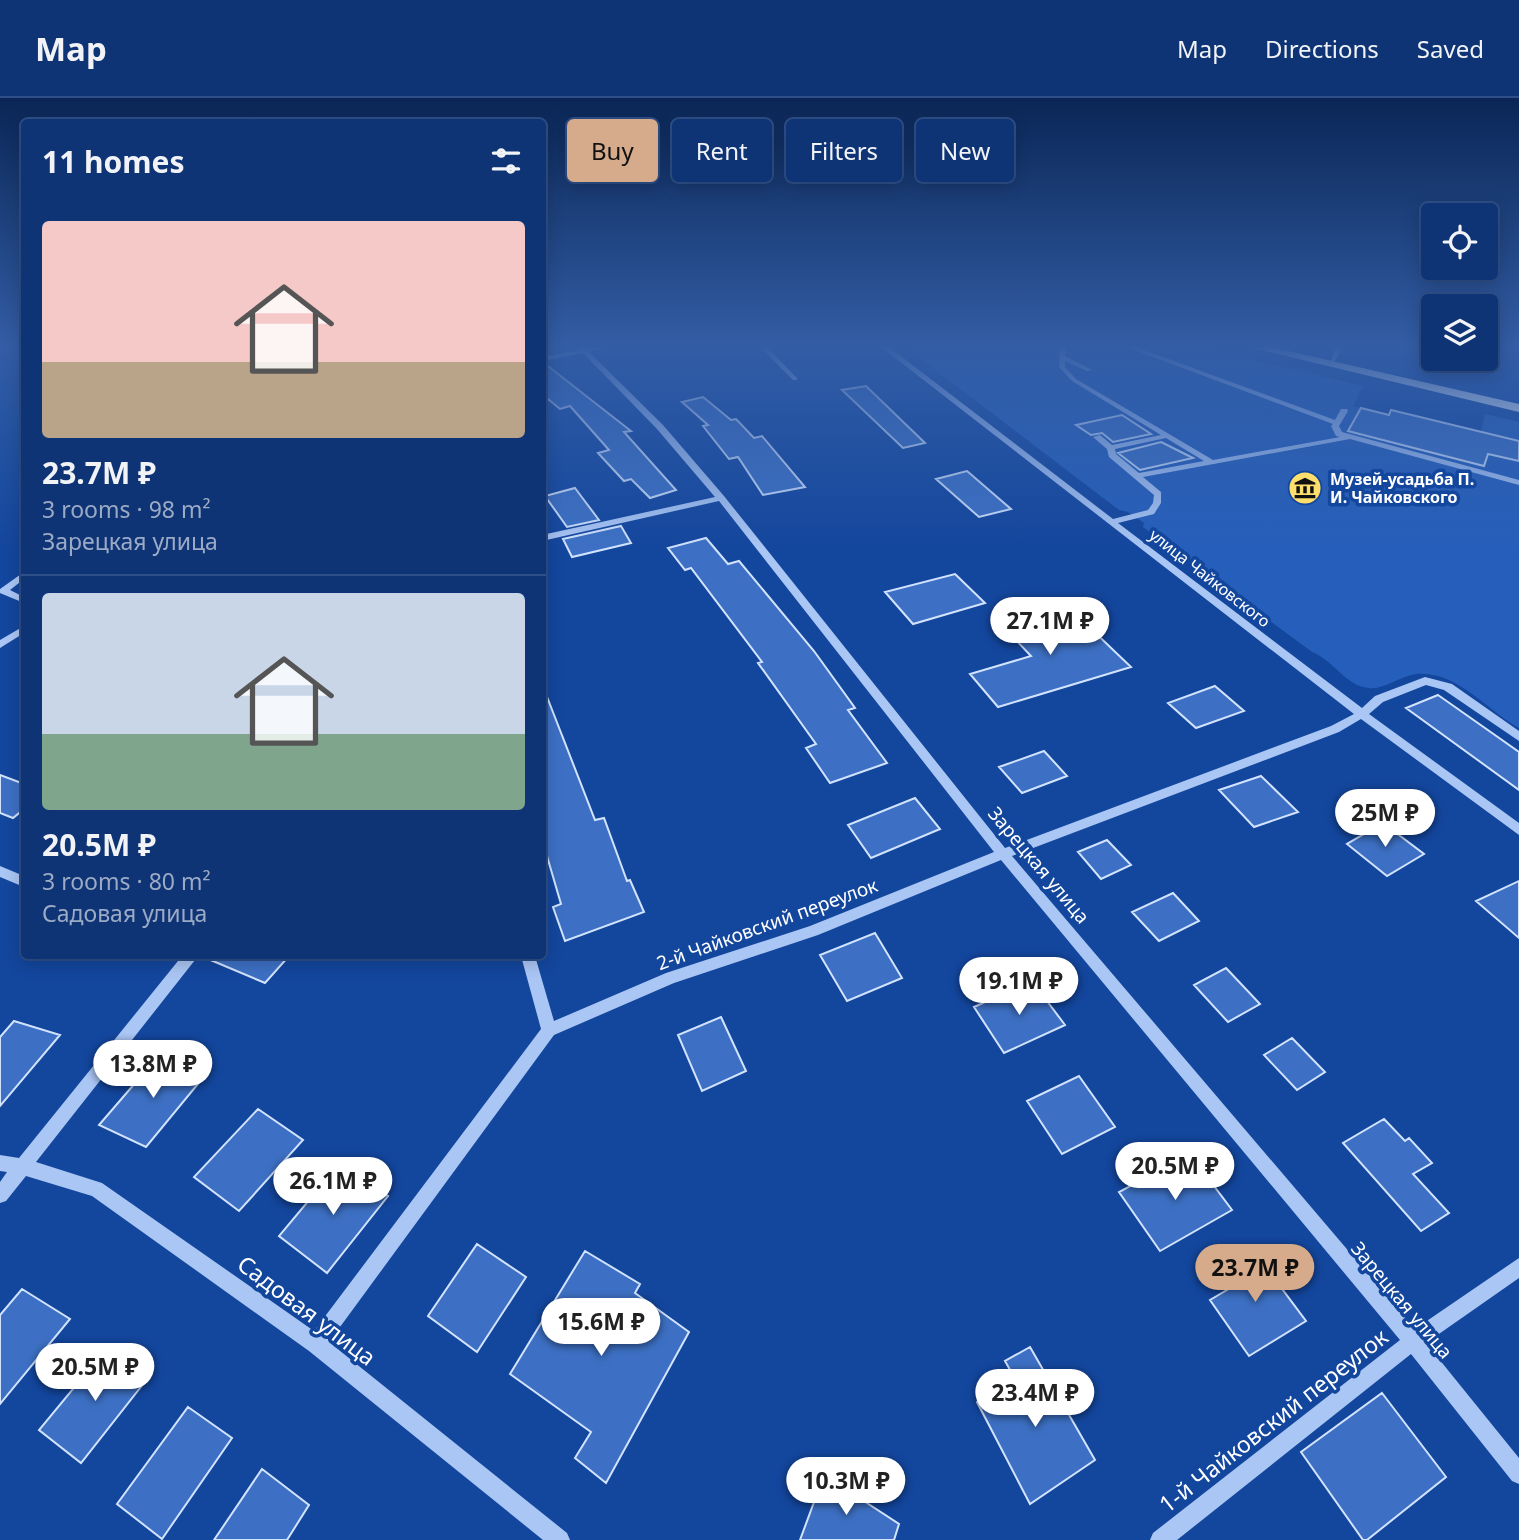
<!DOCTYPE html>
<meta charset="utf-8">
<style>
body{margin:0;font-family:"Noto Sans",sans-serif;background:#1c3f7e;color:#f1f3f6;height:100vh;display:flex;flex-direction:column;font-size:26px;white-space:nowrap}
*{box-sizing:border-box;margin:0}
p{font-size:23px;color:#9baac5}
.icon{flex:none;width:38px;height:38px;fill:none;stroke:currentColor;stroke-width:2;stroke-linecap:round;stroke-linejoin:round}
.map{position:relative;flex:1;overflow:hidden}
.side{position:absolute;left:21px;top:21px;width:525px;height:840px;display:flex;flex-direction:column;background:#0e3476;border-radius:7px;box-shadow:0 4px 18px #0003,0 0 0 2px #2e4f88}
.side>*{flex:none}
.banner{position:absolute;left:567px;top:21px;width:665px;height:63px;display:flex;gap:14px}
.tools{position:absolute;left:1421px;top:105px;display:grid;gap:14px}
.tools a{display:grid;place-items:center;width:77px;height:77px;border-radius:7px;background:#0e3476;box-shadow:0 4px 18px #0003,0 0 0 2px #2e4f88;font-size:35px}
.price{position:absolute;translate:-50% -60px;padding:0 16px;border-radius:24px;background:#fff;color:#222;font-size:23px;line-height:46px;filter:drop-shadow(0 2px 4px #0008)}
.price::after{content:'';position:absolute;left:50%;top:42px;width:21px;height:16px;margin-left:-10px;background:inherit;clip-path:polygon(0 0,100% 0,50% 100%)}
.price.on{background:#d6ab8b;color:#111}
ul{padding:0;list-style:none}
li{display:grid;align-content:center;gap:14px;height:371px;padding:0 21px}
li+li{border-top:2px solid #2e4f88}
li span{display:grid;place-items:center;height:217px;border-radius:7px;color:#555}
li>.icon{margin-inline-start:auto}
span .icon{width:126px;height:126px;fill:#fffc;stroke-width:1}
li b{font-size:30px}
h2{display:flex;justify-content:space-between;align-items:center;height:84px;padding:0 21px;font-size:30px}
.tag{padding:0 24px;border-radius:7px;background:#0e3476;box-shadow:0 4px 18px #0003,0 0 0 2px #2e4f88;font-size:24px;line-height:63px}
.tag.on{background:#d6ab8b;color:#111}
header{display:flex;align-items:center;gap:42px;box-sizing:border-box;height:98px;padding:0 35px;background:#0e3476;border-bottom:2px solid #2e4f88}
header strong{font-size:33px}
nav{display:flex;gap:38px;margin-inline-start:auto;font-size:24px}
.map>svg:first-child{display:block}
.green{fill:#265fbb}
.building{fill:#3d70c4;stroke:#d2e3fd;stroke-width:2}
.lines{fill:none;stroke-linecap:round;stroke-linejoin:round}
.minor{fill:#aac6f4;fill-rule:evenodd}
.highway{fill:#fff;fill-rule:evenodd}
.labels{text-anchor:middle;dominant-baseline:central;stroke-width:7;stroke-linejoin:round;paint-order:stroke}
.far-poi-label{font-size:16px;font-weight:bold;fill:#fff;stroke:#13469d;text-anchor:start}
.far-street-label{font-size:16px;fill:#fff;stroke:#13469d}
.street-label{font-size:19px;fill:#fff;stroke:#13469d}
.near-street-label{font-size:23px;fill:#fff;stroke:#13469d}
</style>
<header>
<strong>Map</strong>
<nav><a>Map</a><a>Directions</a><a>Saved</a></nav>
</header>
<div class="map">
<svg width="1519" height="1442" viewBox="0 0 1519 1442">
<rect width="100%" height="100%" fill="#13469d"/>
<path class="green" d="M905,249h295l163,39 -10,20 35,9 3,-4 78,24 2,-6 10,2 4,-17 34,8v306c-33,-18 -62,-58 -103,-54 -15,2 -33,16 -47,14 -24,-2 -34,-27 -57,-36l-169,-125 1,-4 -16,-11 -9,-2z"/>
<path class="building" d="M544,265l87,68 -7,1 52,58 -26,8 -19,-19 -7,2 -26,-28 11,-3 -39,-44 -10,3 -18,-15z
M866,288l59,57 -22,5 -61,-58z
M703,299l28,23 5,-1 18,19 8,-2 43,51 -42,8 -25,-38 -9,2 -26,-33 5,-1 -26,-23z
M1361,310l28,7 2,-5 128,31v20l-31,-7 -4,12 -136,-35z
M1122,317l29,19 -38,8 -11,-9 -11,2 -15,-10z
M1161,344l32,16 -53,12 -22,-17z
M967,373l44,38 -32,8 -43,-38z
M575,390l24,32 -32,7 -22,-31z
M621,428l10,17 -59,14 -9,-18z
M706,440l22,26 11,-3 75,90 41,57 -7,2 39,53 -57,20 -24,-35 10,-4 -58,-81 4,-1 -71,-94 -6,2 -17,-22z
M955,476l30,29 -72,21 -28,-32z
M1061,502l70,67 -133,40 -28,-33 61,-18 -18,-19 23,-6 -18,-19z
M542,586l53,136 9,-2 23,63 3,-1 14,32 -79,29 -12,-34 8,-3 -19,-65z
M1215,588l29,25 -48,17 -28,-25z
M1438,597l81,57v38l-113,-82z
M1044,653l23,25 -45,17 -23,-26z
M0,677l24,9v25l-11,9 -13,-5z
M1261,678l37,36 -44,15 -35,-37z
M915,700l25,31 -69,29 -23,-33z
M1383,725l41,31 -37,22 -40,-32z
M1107,742l24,25 -30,14 -23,-27z
M1519,783v57l-43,-37z
M1173,795l26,28 -40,20 -27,-29z
M875,835l27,45 -55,23 -27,-46z
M201,858h88l-24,27z
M1226,870l34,36 -32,18 -34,-37z
M1032,883l33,44 -61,28 -30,-46z
M721,919l25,54 -44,20 -24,-56z
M14,923l46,14 -60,71v-69z
M1292,940l33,34 -28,18 -33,-35z
M161,955l46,20 -61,74 -47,-22z
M1079,978l36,51 -53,27 -35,-53z
M258,1011l45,31 -64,71 -45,-34z
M1384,1021l21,22 4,-3 23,25 -19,11 36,39 -28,18 -78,-88z
M1190,1056l42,56 -72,41 -41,-59z
M340,1065l48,33 -61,77 -48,-37z
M477,1146l49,33 -49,75 -49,-36z
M1250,1148l56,75 -57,35 -39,-56 27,-16 -15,-21z
M585,1153l55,33 -5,9 54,39 -83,151 -31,-25 16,-26 -81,-58z
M22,1191l48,30 -70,85v-89z
M110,1246l41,30 -70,89 -42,-33z
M1030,1249l65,113 -65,44 -53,-102 38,-23 -10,-18z
M1382,1295l64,84 -79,63h-4l-62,-88z
M188,1309l44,31 -70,101 -45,-35z
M262,1371l47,36 -22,35h-73z
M824,1377l75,49 -5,16h-94z"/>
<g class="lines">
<path class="minor" d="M578,249h29l-18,5 74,73 61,71 281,352 326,-122 23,-12 -473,-367h8l224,172 35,-9 5,-7 1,-8 -45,-38 -2,-8 -14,-12 7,-2 12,10 49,-10 -89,-54 -13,-14 1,-20h6l-1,9 27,14 -5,1 -22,-10v6l11,12 137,81 127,-23 -4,-1 -5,-10 2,-2 -207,-77h10l199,73 6,-11h6l1,2 -9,15 3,6 177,48v5l-169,-46 -207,38 18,15v11l-7,11 -36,9 244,185 13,-12 50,-19 27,7 67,47v10l-75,-51 -18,-5 -43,17 -14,12 150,109v12l-158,-116 -22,13 -327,124 403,473 104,-71v20l-93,65 93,115v26l-7,-3 -101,-127 -234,186h-27l3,-7 247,-193 -399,-480 -183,75 -144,48 -120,52 -225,307 238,191 3,7h-27l-234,-189 -217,-155 -66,-20 -20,25 -6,2v-21l7,-10 -7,-1v-16l19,3 163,-202h15l-2,4 -159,202 66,21 212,148 227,-302 -20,-73h14l19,65 112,-48 144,-47 184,-74 -275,-351 -177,40v-6l173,-38 -58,-68 -74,-76 -41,8v-4l38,-7zM1166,340l38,23 -65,12 -23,-19 -1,-5z
M760,249h7l30,31v2h-4z
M1336,249h7l-8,14h-4z
M24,474v7l-14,11 14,7v6l-24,-10v-4z
M24,528v7l-24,15v-8z
M0,768l24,10v11l-24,-10z"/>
<path class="highway" d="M1249,249h22l248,57v8z"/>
</g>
<linearGradient id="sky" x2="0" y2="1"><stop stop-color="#0a2656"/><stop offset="0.55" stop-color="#335da5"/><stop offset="1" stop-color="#335da5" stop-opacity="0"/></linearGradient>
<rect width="1519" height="451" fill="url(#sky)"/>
<defs>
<symbol id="museum-disc" viewBox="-11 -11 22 22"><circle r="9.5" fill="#ffdf6c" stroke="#13469d"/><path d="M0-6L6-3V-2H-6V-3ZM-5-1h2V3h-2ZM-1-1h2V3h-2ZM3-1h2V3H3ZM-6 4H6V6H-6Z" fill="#111"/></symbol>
</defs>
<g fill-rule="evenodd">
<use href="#museum-disc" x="1286" y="371" width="38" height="38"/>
</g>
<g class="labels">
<g class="far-poi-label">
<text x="1330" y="381">Музей-усадьба П.<tspan x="1330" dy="18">И. Чайковского</tspan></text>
</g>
<g class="far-street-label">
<text transform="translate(1210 480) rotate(38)">улица Чайковского</text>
</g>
<g class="street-label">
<text transform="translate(1039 767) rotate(50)">Зарецкая улица</text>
<text transform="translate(767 826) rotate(-20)">2-й Чайковский переулок</text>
<text transform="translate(1402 1202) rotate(50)">Зарецкая улица</text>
</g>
<g class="near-street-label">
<text transform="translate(307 1212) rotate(37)">Садовая улица</text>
<text transform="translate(1273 1322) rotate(-38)">1-й Чайковский переулок</text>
</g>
</g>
</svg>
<div class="tools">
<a><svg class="icon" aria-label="locate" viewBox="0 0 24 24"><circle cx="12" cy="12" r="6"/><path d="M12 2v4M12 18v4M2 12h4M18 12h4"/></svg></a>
<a><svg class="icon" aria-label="layers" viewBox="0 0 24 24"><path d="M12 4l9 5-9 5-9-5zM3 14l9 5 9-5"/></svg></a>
</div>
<b class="price" style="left:1050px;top:559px">27.1M ₽</b>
<b class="price" style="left:1385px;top:751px">25M ₽</b>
<b class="price" style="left:1019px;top:919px">19.1M ₽</b>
<b class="price" style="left:153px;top:1002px">13.8M ₽</b>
<b class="price" style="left:1175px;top:1104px">20.5M ₽</b>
<b class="price" style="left:333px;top:1119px">26.1M ₽</b>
<b class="price on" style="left:1255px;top:1206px">23.7M ₽</b>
<b class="price" style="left:601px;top:1260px">15.6M ₽</b>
<b class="price" style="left:95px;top:1305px">20.5M ₽</b>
<b class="price" style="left:1035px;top:1331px">23.4M ₽</b>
<b class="price" style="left:846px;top:1419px">10.3M ₽</b>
<div class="banner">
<a class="tag on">Buy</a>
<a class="tag">Rent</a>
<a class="tag">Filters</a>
<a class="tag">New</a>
</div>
<section class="side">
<h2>11 homes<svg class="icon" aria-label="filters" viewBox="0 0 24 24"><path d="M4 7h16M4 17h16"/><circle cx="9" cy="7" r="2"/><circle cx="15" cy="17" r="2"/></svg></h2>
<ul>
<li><span style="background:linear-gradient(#f6c9c9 65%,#b9a48a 0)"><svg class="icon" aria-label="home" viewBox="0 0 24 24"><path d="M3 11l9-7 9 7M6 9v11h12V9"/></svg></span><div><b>23.7M ₽</b><p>3 rooms · 98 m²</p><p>Зарецкая улица</p></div></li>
<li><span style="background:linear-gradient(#c9d6e8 65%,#7fa58c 0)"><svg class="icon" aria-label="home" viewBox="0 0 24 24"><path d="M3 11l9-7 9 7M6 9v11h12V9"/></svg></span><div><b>20.5M ₽</b><p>3 rooms · 80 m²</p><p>Садовая улица</p></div></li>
</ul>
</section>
</div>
